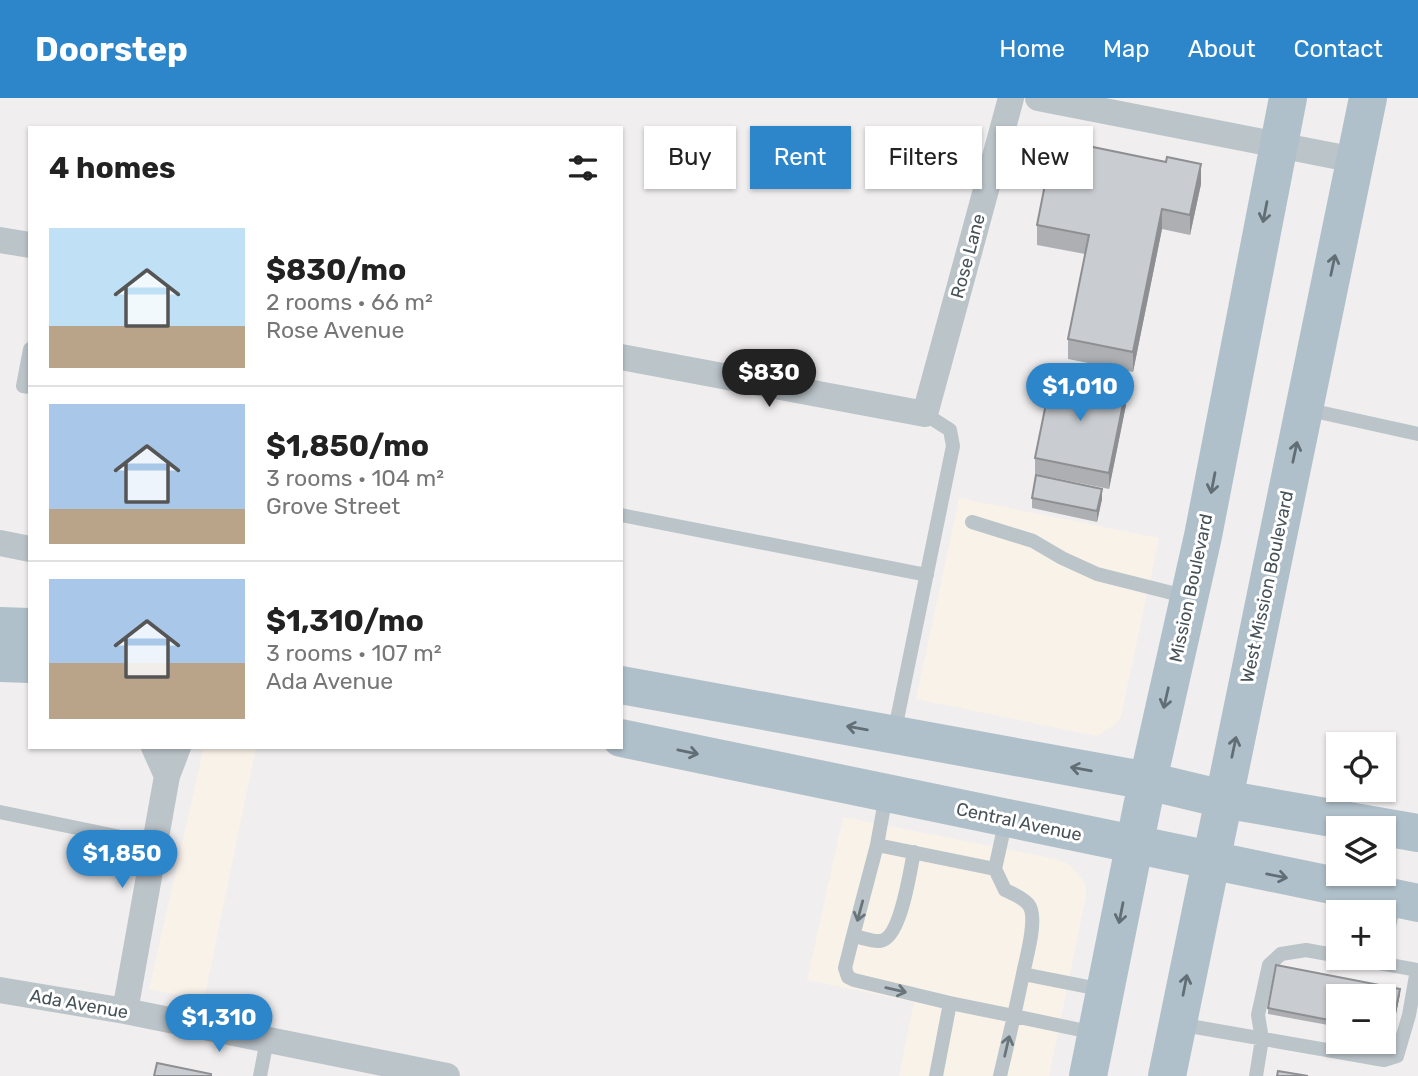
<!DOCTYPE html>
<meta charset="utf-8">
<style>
body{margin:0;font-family:Rubik,sans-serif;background:#f6f6f6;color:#222;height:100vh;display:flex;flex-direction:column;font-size:26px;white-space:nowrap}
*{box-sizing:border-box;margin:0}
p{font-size:23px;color:#767676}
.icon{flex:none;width:38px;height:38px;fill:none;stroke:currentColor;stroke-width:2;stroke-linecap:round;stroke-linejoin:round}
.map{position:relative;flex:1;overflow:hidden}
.details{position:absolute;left:28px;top:28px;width:595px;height:623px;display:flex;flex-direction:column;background:#fff;border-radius:0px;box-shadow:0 2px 5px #0004}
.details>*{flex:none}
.hud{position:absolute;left:644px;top:28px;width:665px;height:63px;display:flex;gap:14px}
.fabs{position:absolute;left:1326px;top:634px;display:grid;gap:14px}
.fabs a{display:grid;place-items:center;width:70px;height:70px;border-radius:0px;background:#fff;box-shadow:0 2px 5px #0004;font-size:35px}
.price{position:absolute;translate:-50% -60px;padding:0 16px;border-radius:24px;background:#2e86ca;color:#fff;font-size:23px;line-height:46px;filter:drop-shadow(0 2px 4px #0008)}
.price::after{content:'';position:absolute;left:50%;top:42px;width:21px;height:16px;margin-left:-10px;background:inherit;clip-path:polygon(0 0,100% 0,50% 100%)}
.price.on{background:#222;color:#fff}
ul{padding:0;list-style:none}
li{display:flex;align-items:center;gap:21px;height:175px;padding:0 21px}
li+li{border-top:2px solid #e0e0e0}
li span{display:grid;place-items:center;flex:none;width:196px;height:140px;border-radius:0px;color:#555}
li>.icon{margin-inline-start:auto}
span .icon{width:84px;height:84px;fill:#fffc;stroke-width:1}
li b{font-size:30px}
h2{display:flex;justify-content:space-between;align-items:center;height:84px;padding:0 21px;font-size:30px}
.tag{padding:0 24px;border-radius:0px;background:#fff;box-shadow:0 2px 5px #0004;font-size:24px;line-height:63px}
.tag.on{background:#2e86ca;color:#fff}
header{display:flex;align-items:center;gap:42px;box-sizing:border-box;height:98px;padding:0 35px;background:#2e86ca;color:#fff}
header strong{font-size:33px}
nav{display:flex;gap:38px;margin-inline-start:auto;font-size:24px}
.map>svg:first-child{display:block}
.commercial{fill:#f9f2e9}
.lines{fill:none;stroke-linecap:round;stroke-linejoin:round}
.service{stroke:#bbc4c9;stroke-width:14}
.minor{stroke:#bbc4c9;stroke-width:26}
.primary{stroke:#b0c0ca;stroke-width:38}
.wall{fill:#adafb3}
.shaded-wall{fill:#8d8f92}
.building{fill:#c9ccd0;stroke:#8d8f92;stroke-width:2}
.oneway{stroke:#626e75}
.oneway2{stroke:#6a757b}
.labels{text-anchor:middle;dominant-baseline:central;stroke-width:6;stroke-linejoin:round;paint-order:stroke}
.street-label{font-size:18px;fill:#485359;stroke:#fff}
</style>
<header>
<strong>Doorstep</strong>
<nav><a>Home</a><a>Map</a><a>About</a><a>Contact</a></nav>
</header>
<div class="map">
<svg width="1418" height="978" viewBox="0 0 1418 978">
<rect width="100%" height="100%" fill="#f0eeee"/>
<path class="commercial" d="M959,400l200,40 -38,178 -4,7 -20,13 -181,-37z
M204,649h52l-52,253 -55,-11z
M843,719l213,42 12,5 10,10 8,11v11l-37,180h-150l15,-74 -107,-22z"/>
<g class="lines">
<path class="service" d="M30,251l-7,37 7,1
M1305,311l113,25
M621,417l306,60
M972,424l61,19 29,17 35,16 91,23
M894,636l59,-288 -3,-16 -25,-16
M886,697l-9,50 -24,91c8,1 19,6 27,5 21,-2 30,-71 34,-89
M0,714l155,32
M877,747l118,24 10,21c8,4 17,7 23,14 11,12 -2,54 -5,70l81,16
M995,771l11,-50
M853,838l-8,32 3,9 6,3 96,23
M1384,851l11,-50
M1346,859l72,13
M1023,876l-9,42 81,17
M1178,926l206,36 13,-4 12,-41 8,-45
M260,978l7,-36
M936,978l14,-73 64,13 -14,60
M1256,978l6,-37 -4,-24 11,-50 12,-11 25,-4 33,6"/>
<path class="minor" d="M1038,0l317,62
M0,142l30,5
M621,259l304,57 86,-316
M0,445l30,6
M154,649l13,29
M0,892l125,21 322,65
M125,913l42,-235 11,-29"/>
<path class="primary" d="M0,528l30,1
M0,565l30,1
M621,587l527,96 75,18 195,34
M621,640l797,165
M1088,978l54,-269 61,-271 85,-438
M1167,978l201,-978"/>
</g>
<path class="wall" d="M1201,86l-11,51 -28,-6 -29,143 -65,-13v-20l17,-85 -48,-9v-20z
M1126,307l-17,84 -74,-15v-16z
M1032,400l70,1 -5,23 -65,-14z
M1276,867l124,24v5l-9,44 -7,-2v-40h-45v31l-71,-13v-6z"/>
<path class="shaded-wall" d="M1201,66v20l-11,51v-20z
M1162,111v20l-29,143v-20z
M1126,291v16l-17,84v-16z
M1102,391v10l-5,23v-11z
M1400,891v5l-9,44v-6z"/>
<path class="building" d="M1054,41l112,23 1,-5 34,7 -11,51 -28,-6 -29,143 -65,-13 21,-104 -52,-10z
M1052,276l74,15 -17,84 -74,-15z
M1036,377l66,14 -5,22 -65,-13z
M1276,867l124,24 -9,43 -7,-1v-35h-45v26l-71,-14z
M157,965l54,11v2h-57z
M1278,973l30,5h-31z"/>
<defs><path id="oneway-shaft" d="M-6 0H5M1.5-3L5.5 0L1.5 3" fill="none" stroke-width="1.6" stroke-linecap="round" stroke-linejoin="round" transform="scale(1.75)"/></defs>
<g class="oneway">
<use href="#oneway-shaft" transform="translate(1265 114) rotate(101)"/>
<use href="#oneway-shaft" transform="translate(1333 167) rotate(-78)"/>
<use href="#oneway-shaft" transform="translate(1295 354) rotate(-78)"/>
<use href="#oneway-shaft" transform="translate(1213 385) rotate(101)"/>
<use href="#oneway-shaft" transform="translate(1166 600) rotate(103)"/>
<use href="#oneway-shaft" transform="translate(857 630) rotate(-170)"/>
<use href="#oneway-shaft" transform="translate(1234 649) rotate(-78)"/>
<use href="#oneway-shaft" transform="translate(688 654) rotate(12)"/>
<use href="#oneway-shaft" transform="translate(1081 671) rotate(-170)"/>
<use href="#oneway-shaft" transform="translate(1277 778) rotate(11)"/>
<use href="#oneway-shaft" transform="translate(1121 815) rotate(101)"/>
<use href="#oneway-shaft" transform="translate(1185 887) rotate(-79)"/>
</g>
<g class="oneway2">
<use href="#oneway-shaft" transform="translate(860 813) rotate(105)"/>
<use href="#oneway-shaft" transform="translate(896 892) rotate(13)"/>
<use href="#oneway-shaft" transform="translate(1007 948) rotate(-77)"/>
</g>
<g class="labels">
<g class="street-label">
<text transform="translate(968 158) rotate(-75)">Rose Lane</text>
<text transform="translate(1267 489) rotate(-78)">West Mission Boulevard</text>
<text transform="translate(1191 490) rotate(-78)">Mission Boulevard</text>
<text transform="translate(1019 724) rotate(12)">Central Avenue</text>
<text transform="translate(79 906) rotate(10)">Ada Avenue</text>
</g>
</g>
</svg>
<div class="fabs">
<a><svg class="icon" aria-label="locate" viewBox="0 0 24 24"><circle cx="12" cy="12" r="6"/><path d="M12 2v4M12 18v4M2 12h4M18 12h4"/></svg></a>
<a><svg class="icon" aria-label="layers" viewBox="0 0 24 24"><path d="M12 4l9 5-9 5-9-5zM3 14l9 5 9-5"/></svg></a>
<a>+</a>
<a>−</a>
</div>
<b class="price on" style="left:769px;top:311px">$830</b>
<b class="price" style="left:1080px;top:325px">$1,010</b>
<b class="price" style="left:122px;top:792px">$1,850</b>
<b class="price" style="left:219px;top:956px">$1,310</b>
<div class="hud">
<a class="tag">Buy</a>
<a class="tag on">Rent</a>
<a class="tag">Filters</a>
<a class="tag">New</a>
</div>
<section class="details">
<h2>4 homes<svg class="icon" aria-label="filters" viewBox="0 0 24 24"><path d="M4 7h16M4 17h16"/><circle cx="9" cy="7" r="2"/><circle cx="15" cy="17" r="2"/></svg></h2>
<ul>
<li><span style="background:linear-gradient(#bfe0f5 70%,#b9a48a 0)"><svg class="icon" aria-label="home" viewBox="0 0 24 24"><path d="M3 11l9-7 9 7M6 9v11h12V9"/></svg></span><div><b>$830/mo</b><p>2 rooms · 66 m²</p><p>Rose Avenue</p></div></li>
<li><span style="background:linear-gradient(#a9c7e8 75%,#b9a48a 0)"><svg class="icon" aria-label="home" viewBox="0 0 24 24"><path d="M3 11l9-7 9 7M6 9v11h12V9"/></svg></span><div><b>$1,850/mo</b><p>3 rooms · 104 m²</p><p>Grove Street</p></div></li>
<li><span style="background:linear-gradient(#a9c7e8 60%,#b9a48a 0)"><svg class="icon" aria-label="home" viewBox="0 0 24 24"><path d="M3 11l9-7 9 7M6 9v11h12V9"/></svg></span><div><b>$1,310/mo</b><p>3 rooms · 107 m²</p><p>Ada Avenue</p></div></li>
</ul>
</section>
</div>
